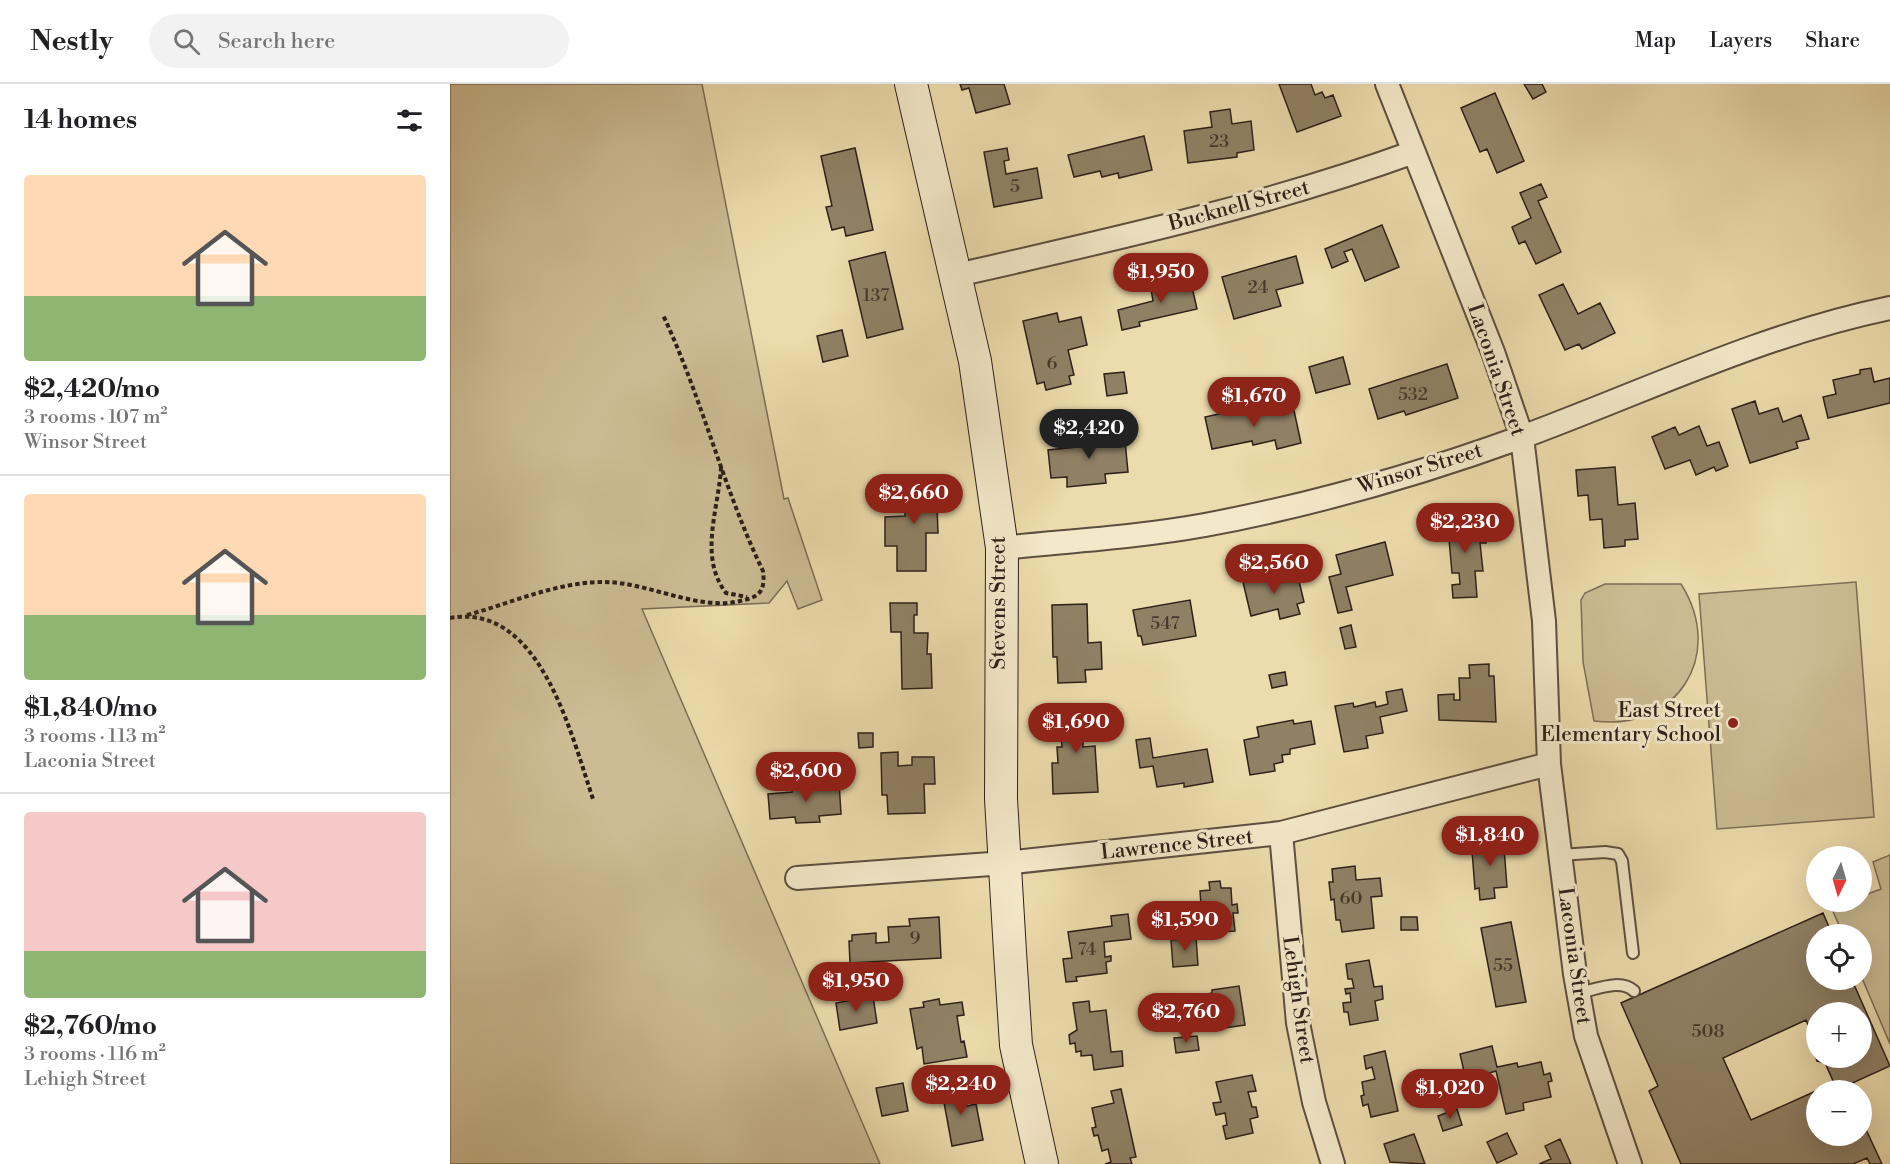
<!DOCTYPE html>
<meta charset="utf-8">
<style>
body{margin:0;font-family:"Libre Bodoni",serif;background:#f2f2f2;color:#202124;height:100vh;display:flex;flex-direction:column;font-size:22px;white-space:nowrap}
*{box-sizing:border-box;margin:0}
p{font-size:20px;color:#757577}
.icon{flex:none;width:33px;height:33px;fill:none;stroke:currentColor;stroke-width:2;stroke-linecap:round;stroke-linejoin:round}
.map{position:relative;flex:1;overflow:hidden}
.details{display:flex;flex-direction:column;background:#fff;width:450px}
.details>*{flex:none}
.needle{width:39px;rotate:185deg}
.tools{position:absolute;left:1356px;top:762px;display:grid;gap:12px}
.tools a{display:grid;place-items:center;width:66px;height:66px;border-radius:50%;background:#fff;box-shadow:0 6px 24px #0002;font-size:30px}
.price{position:absolute;translate:-50% -51px;padding:0 14px;border-radius:21px;background:#8f2418;color:#fff;font-size:20px;line-height:39px;filter:drop-shadow(0 2px 3px #0008)}
.price::after{content:'';position:absolute;left:50%;top:36px;width:18px;height:14px;margin-left:-9px;background:inherit;clip-path:polygon(0 0,100% 0,50% 100%)}
.price.active{background:#222;color:#fff}
ul{padding:0;list-style:none}
li{display:grid;align-content:center;gap:12px;height:318px;padding:0 24px}
li+li{border-top:2px solid #e0e0e0}
li span{display:grid;place-items:center;height:186px;border-radius:6px;color:#555}
li>.icon{margin-inline-start:auto}
span .icon{width:108px;height:108px;fill:#fffc;stroke-width:1}
li b{font-size:26px}
h2{display:flex;justify-content:space-between;align-items:center;height:72px;padding:0 24px;font-size:26px}
header{display:flex;align-items:center;gap:36px;box-sizing:border-box;height:84px;padding:0 30px;background:#fff;border-bottom:2px solid #e0e0e0}
header strong{font-size:28px}
nav{display:flex;gap:33px;margin-inline-start:auto;font-size:21px}
.search{width:420px;height:54px;background:#f2f2f2;display:flex;align-items:center;gap:15px;box-sizing:border-box;padding:0 21px;border-radius:33px;color:#757577;font-size:22px}
main{display:flex;flex:1;min-height:0}
.map>svg:first-child{display:block}
.green{fill:#ccbb93;stroke:#7c6e56;stroke-width:1.5}
.building{fill:#908165;stroke:#2d2019;stroke-width:1.5;fill-rule:evenodd}
.lines{fill:none;stroke-linecap:round;stroke-linejoin:round}
.lane-casing{stroke:#5d4f3e;stroke-width:14}
.street-casing{stroke:#5d4f3e;stroke-width:26}
.secondary-casing{stroke:#2d2019;stroke-width:34}
.path{stroke:#2d2019;stroke-width:4;stroke-dasharray:4.5 3;stroke-linecap:butt}
.lane{stroke:#f3e8c9;stroke-width:10}
.street{stroke:#f3e8c9;stroke-width:22}
.secondary{stroke:#f3e8c9;stroke-width:32}
.poi-dot{fill:#8f2418;stroke:#f3e8c9;stroke-width:2}
.labels{text-anchor:middle;dominant-baseline:central;stroke-width:6;stroke-linejoin:round;paint-order:stroke}
.number-label{font-size:18px;fill:#46382c}
.street-label{font-size:21px;fill:#2d2019;stroke:#f3e8c9}
.poi-label{font-size:21px;fill:#2d2019;stroke:#f3e8c9;text-anchor:end}
</style>
<header>
<strong>Nestly</strong>
<div class="search"><svg class="icon" aria-label="search" viewBox="0 0 24 24"><circle cx="10" cy="10" r="6"/><path d="M15 15l6 6"/></svg>Search here</div>
<nav><a>Map</a><a>Layers</a><a>Share</a></nav>
</header>
<main>
<section class="details">
<h2>14 homes<svg class="icon" aria-label="filters" viewBox="0 0 24 24"><path d="M4 7h16M4 17h16"/><circle cx="9" cy="7" r="2"/><circle cx="15" cy="17" r="2"/></svg></h2>
<ul>
<li><span style="background:linear-gradient(#ffd9b3 65%,#8fb573 0)"><svg class="icon" aria-label="home" viewBox="0 0 24 24"><path d="M3 11l9-7 9 7M6 9v11h12V9"/></svg></span><div><b>$2,420/mo</b><p>3 rooms · 107 m²</p><p>Winsor Street</p></div></li>
<li><span style="background:linear-gradient(#ffd9b3 65%,#8fb573 0)"><svg class="icon" aria-label="home" viewBox="0 0 24 24"><path d="M3 11l9-7 9 7M6 9v11h12V9"/></svg></span><div><b>$1,840/mo</b><p>3 rooms · 113 m²</p><p>Laconia Street</p></div></li>
<li><span style="background:linear-gradient(#f6c9c9 75%,#8fb573 0)"><svg class="icon" aria-label="home" viewBox="0 0 24 24"><path d="M3 11l9-7 9 7M6 9v11h12V9"/></svg></span><div><b>$2,760/mo</b><p>3 rooms · 116 m²</p><p>Lehigh Street</p></div></li>
</ul>
</section>
<div class="map">
<svg width="1440" height="1080" viewBox="0 0 1440 1080">
<rect width="100%" height="100%" fill="#ecdbac"/>
<filter id="stains"><feTurbulence type="fractalNoise" baseFrequency=".00333" numOctaves="4"/><feColorMatrix values="0 0 0 0 .2 0 0 0 0 .09 0 0 0 0 .02 0 0 0 .5 -.17"/></filter>
<radialGradient id="worn" r=".72"><stop offset=".6" stop-color="#630" stop-opacity="0"/><stop offset="1" stop-color="#630" stop-opacity=".3"/></radialGradient>
<path class="green" d="M0,0h252l82,415 4,-1 34,102 -24,9 -11,-28 -18,22 -127,6 238,555h-430z
M1406,498l18,235 -157,12 -18,-235z
M1155,500h76c45,71 -4,148 -87,137l-11,-59 -2,-62 4,-7z
M1440,771v189l-28,-66v-44h-19l-12,-27 15,-5h16v-6l19,-7 -8,-27z"/>
<path class="building" d="M510,0h44l6,20 -34,9 -7,-25 -7,2z
M829,0h32l4,11 7,-3 3,6 8,-3 8,21 -44,16z
M1074,0h18l4,8 -13,7z
M1045,9l29,68 -27,12 -10,-24 -7,3 -19,-44z
M780,25l2,15 19,-3 3,29 -17,3v4l-49,6 -4,-32 28,-4 -2,-15z
M694,52l8,34 -33,8 -1,-5 -16,4 -2,-6 -26,6 -6,-22z
M405,64l18,82 -27,6 -2,-9 -12,3 -6,-23 6,-1 -11,-50z
M557,64l2,12 -5,1 2,13 31,-6 5,30 -48,9 -10,-55z
M1091,100l6,13 -9,4 23,51 -25,12 -11,-23 -6,3 -7,-17 19,-9 -11,-25z
M932,141l17,42 -34,14 -13,-32 -8,3 4,9 -16,7 -7,-19z
M435,168l18,77 -36,9 -18,-77z
M846,172l7,27 -27,7 5,16 -47,13 -12,-42z
M725,193l1,5 14,-4 7,31 -58,13 1,4 -18,4 -4,-20 35,-9 -2,-12 18,-4 -2,-6z
M1113,200l15,30 22,-11 15,30 -33,16 -3,-5 -14,6 -26,-55z
M607,229l2,9 22,-5 6,28 -19,5 6,25 -5,1 2,8 -25,6 -2,-8 -7,2 -14,-63z
M392,246l6,26 -25,6 -6,-26z
M893,273l7,27 -34,9 -7,-26z
M997,280l11,34 -52,17 -2,-4 -26,8 -9,-30z
M1421,284l3,14 16,-4v25l-62,15 -5,-21 13,-3 -3,-14 27,-6v-4z
M674,288l3,21 -20,3 -3,-22z
M1305,317l4,13 19,-6 5,14 18,-7 8,24 -13,3 2,6 -48,15 -18,-54z
M804,322l1,9 38,-9 8,37 -24,6 -2,-9 -22,5 -1,-4 -40,8 -7,-32z
M1249,342l8,20 12,-4 9,24 -12,5 -2,-4 -18,8 -6,-15 -25,9 -13,-32 23,-10 4,8z
M658,346l1,12 16,-1 3,31 -23,2 1,9 -39,4v-10l-16,1 -3,-28 38,-4 -2,-14z
M1165,383l3,38 17,-2 3,36 -13,1v6l-21,2 -2,-29 -12,1 -2,-25 -10,1 -2,-26z
M455,396h31v17h6v8h-5l1,28h-12v38h-29v-25h-12v-29l20,-1z
M1027,431l1,21 8,-1v8h-6l3,28h-8l2,26 -24,1 -1,-13 8,-1 -1,-11h-7l-5,-56z
M935,458l8,33 -47,12 6,23 -14,3 -9,-36 12,-3 -5,-19z
M821,486l1,6 12,-3 2,7 12,-3 6,25 -7,2 3,10 -20,5 -2,-10 -27,7 -8,-34 16,-4 -2,-5z
M740,516l6,36 -53,9 -2,-9h-3l-5,-26z
M440,519h27v12h-3v18h14l-1,21h4l1,34 -30,1 -1,-57h-10z
M637,520l1,39 13,-1 1,27 -17,1 1,12 -28,1 -1,-26h-4l-1,-52z
M901,541l5,22 -11,2 -5,-21z
M1039,580v12h5l2,46 -57,-2 -1,-25 16,-1v6h6l-1,-22h11l-1,-13z
M835,588l2,13 -15,3 -3,-13z
M952,605l5,22 -27,6 3,16 -17,3 2,12 -24,4 -9,-46 18,-3 1,4 21,-5 1,5 12,-3 -2,-12z
M646,625l2,22 -15,1v15l12,-1 3,46 -45,2 -1,-31h6l-1,-16h5l-3,-37z
M843,636l1,4 17,-3 4,23 -25,5v5l-8,1 1,7 -9,2 1,7 -25,4 -6,-35 15,-3 -2,-10z
M408,649h15v14l-14,1z
M700,654l3,20 54,-9 6,33 -29,5v-4l-27,4 -4,-21 -13,2 -4,-28z
M448,668v14l14,-1v-8h22l1,27h-11l1,29 -37,1 -1,-19h-5l-1,-42z
M389,698l2,32 -22,2 1,6 -24,1 -1,-6 -25,2 -2,-25 24,-2v-6z
M1053,750l4,53 -13,1 1,10 -15,2 -1,-12 -4,1 -3,-38h13l-1,-15z
M905,782l1,14 24,-2 2,18 -11,1 3,31 -32,4 -2,-12h-4l-2,-21 -3,1 -2,-18h4l-1,-13z
M770,797l1,7h10l1,17 5,-1 1,9h-5l2,18 -32,2 -3,-42 10,-1 -1,-8z
M1373,829l9,21h-16v46h36l38,86 -40,18 3,6h-36l17,-7 -9,-20 -8,-2 -4,-12 3,-6 -10,-23 -83,38 28,62 65,-29v45h46v-26l5,11 -4,2 19,41h-12l-3,-6 -14,6h-172l-32,-73 9,-5 -37,-83zM1366,928h46v46h-46z
M678,830l3,25 -27,3 1,15 6,-1v5l-5,1 1,11 -31,4 1,4 -11,1 -3,-23 9,-1 -4,-26 44,-6 -1,-10z
M489,833l2,41 -91,5 -1,-22h3v-6l24,-2v10l13,-1 -1,-15 22,-1 -1,-7z
M951,833h16l1,13h-17z
M1061,838l15,80 -30,5 -15,-79z
M746,854l2,27 -25,2 -2,-27z
M919,876l5,27 8,-1 1,13 -8,2 3,19 -28,5 -2,-13h-4l-1,-9 8,-1 -1,-9 -4,1 -1,-5 9,-1 -2,-9h-4l-2,-15z
M789,902l6,39 -28,4 -3,-23 -10,2 -2,-13 10,-2v-3z
M423,912l4,27 -37,7 -4,-27z
M489,915l1,6 22,-3 2,13 -7,1 4,26 3,-1 3,16 -43,7 -2,-17 -5,2 -7,-40 14,-2 -1,-5z
M639,917l1,11 16,-2 5,42 11,-1 1,15 -29,4 -2,-15 -11,1v-5l-5,1 -1,-9 -5,1 -1,-9 8,-5 -4,-27z
M747,952l2,14 -23,3 -2,-15z
M1042,962l5,21 20,-4 1,4 23,-5 3,13 6,-2 2,8 -4,1 3,15 -28,6 1,7 -18,4 -10,-43 -30,9 -6,-26z
M935,967l13,60 -27,6 -3,-13 -5,2 -2,-10 3,-1 -2,-13 13,-3 -3,-12 -6,2 -2,-13z
M802,991l4,16 -8,1 4,15h4l2,10 -8,2 3,14 -27,6 -3,-13 4,-1 -2,-12 -9,2 -3,-12 8,-1 -5,-20z
M514,998l3,13 -6,1 2,11 13,-3 7,36 -31,6 -11,-60z
M453,999l5,28 -26,5 -6,-28z
M671,1005l15,68 -6,1 2,6h-27l6,-2 -3,-13 -6,2 -4,-16 -4,1 -2,-8 4,-1 -4,-19 22,-5 -3,-12z
M1007,1025l5,16 -19,6 -5,-15z
M1057,1049l10,21 -20,9 -10,-21z
M964,1050l11,30 -35,-2 -6,-18z
M1110,1055l11,25h-32l12,-5 -6,-13z"/>
<g class="lines">
<defs>
<path id="lane" d="M1110,771l45,-3 13,2 4,7 11,92
M1128,909c18,-3 42,-15 56,-2"/>
<path id="street" d="M937,0l106,268 29,85 22,184 5,143 26,210 11,62 44,128
M507,191c154,-35 308,-69 457,-123
M552,464c67,-7 137,-11 203,-23 107,-20 215,-51 317,-88 122,-45 241,-103 368,-129
M831,749l17,190 16,79 19,62
M347,794l208,-15 276,-30 268,-69"/>
<path id="secondary" d="M461,0l64,277 27,187 -1,251 9,153 6,93 26,119"/>
</defs>
<use href="#lane" class="lane-casing"/>
<use href="#street" class="street-casing"/>
<use href="#secondary" class="secondary-casing"/>
<path class="path" d="M271,383c-2,42 -23,89 5,126l21,4
M17,531c45,-12 89,-33 137,-33 42,0 90,27 131,20 21,-4 31,-7 28,-31 -40,-83 -61,-173 -100,-256
M0,534c90,-16 121,116 143,181"/>
<use href="#lane" class="lane"/>
<use href="#street" class="street"/>
<use href="#secondary" class="secondary"/>
</g>
<circle class="poi-dot" cx="1283" cy="639" r="6"/>
<g class="labels">
<g class="number-label">
<text x="769" y="57">23</text>
<text x="565" y="102">5</text>
<text x="808" y="203">24</text>
<text x="426" y="211">137</text>
<text x="602" y="279">6</text>
<text x="963" y="310">532</text>
<text x="715" y="539">547</text>
<text x="901" y="814">60</text>
<text x="465" y="854">9</text>
<text x="637" y="865">74</text>
<text x="1053" y="881">55</text>
<text x="1258" y="947">508</text>
</g>
<g class="street-label">
<text transform="translate(789 122) rotate(-15)">Bucknell Street</text>
<text transform="translate(1046 286) rotate(71)">Laconia Street</text>
<text transform="translate(970 385) rotate(-17)">Winsor Street</text>
<text transform="translate(549 519) rotate(-90)">Stevens Street</text>
<text transform="translate(727 761) rotate(-6)">Lawrence Street</text>
<text transform="translate(1124 872) rotate(82)">Laconia Street</text>
<text transform="translate(848 916) rotate(82)">Lehigh Street</text>
</g>
<g class="poi-label">
<text x="1271" y="627">East Street<tspan x="1271" dy="24">Elementary School</tspan></text>
</g>
</g>
<rect width="100%" height="100%" filter="url(#stains)"/>
<rect width="100%" height="100%" fill="url(#worn)"/>
</svg>
<div class="tools">
<a><svg class="needle" viewBox="-14 -14 28 28"><path d="M0-13l5 13h-10z" fill="#e53935"/><path d="M0 13l5-13h-10z" fill="#757577"/></svg></a>
<a><svg class="icon" aria-label="locate" viewBox="0 0 24 24"><circle cx="12" cy="12" r="6"/><path d="M12 2v4M12 18v4M2 12h4M18 12h4"/></svg></a>
<a>+</a>
<a>−</a>
</div>
<b class="price" style="left:711px;top:220px">$1,950</b>
<b class="price" style="left:804px;top:344px">$1,670</b>
<b class="price active" style="left:639px;top:376px">$2,420</b>
<b class="price" style="left:464px;top:441px">$2,660</b>
<b class="price" style="left:1015px;top:470px">$2,230</b>
<b class="price" style="left:824px;top:511px">$2,560</b>
<b class="price" style="left:626px;top:670px">$1,690</b>
<b class="price" style="left:356px;top:719px">$2,600</b>
<b class="price" style="left:1040px;top:783px">$1,840</b>
<b class="price" style="left:735px;top:868px">$1,590</b>
<b class="price" style="left:406px;top:929px">$1,950</b>
<b class="price" style="left:736px;top:960px">$2,760</b>
<b class="price" style="left:511px;top:1032px">$2,240</b>
<b class="price" style="left:1000px;top:1036px">$1,020</b>
</div>
</main>
